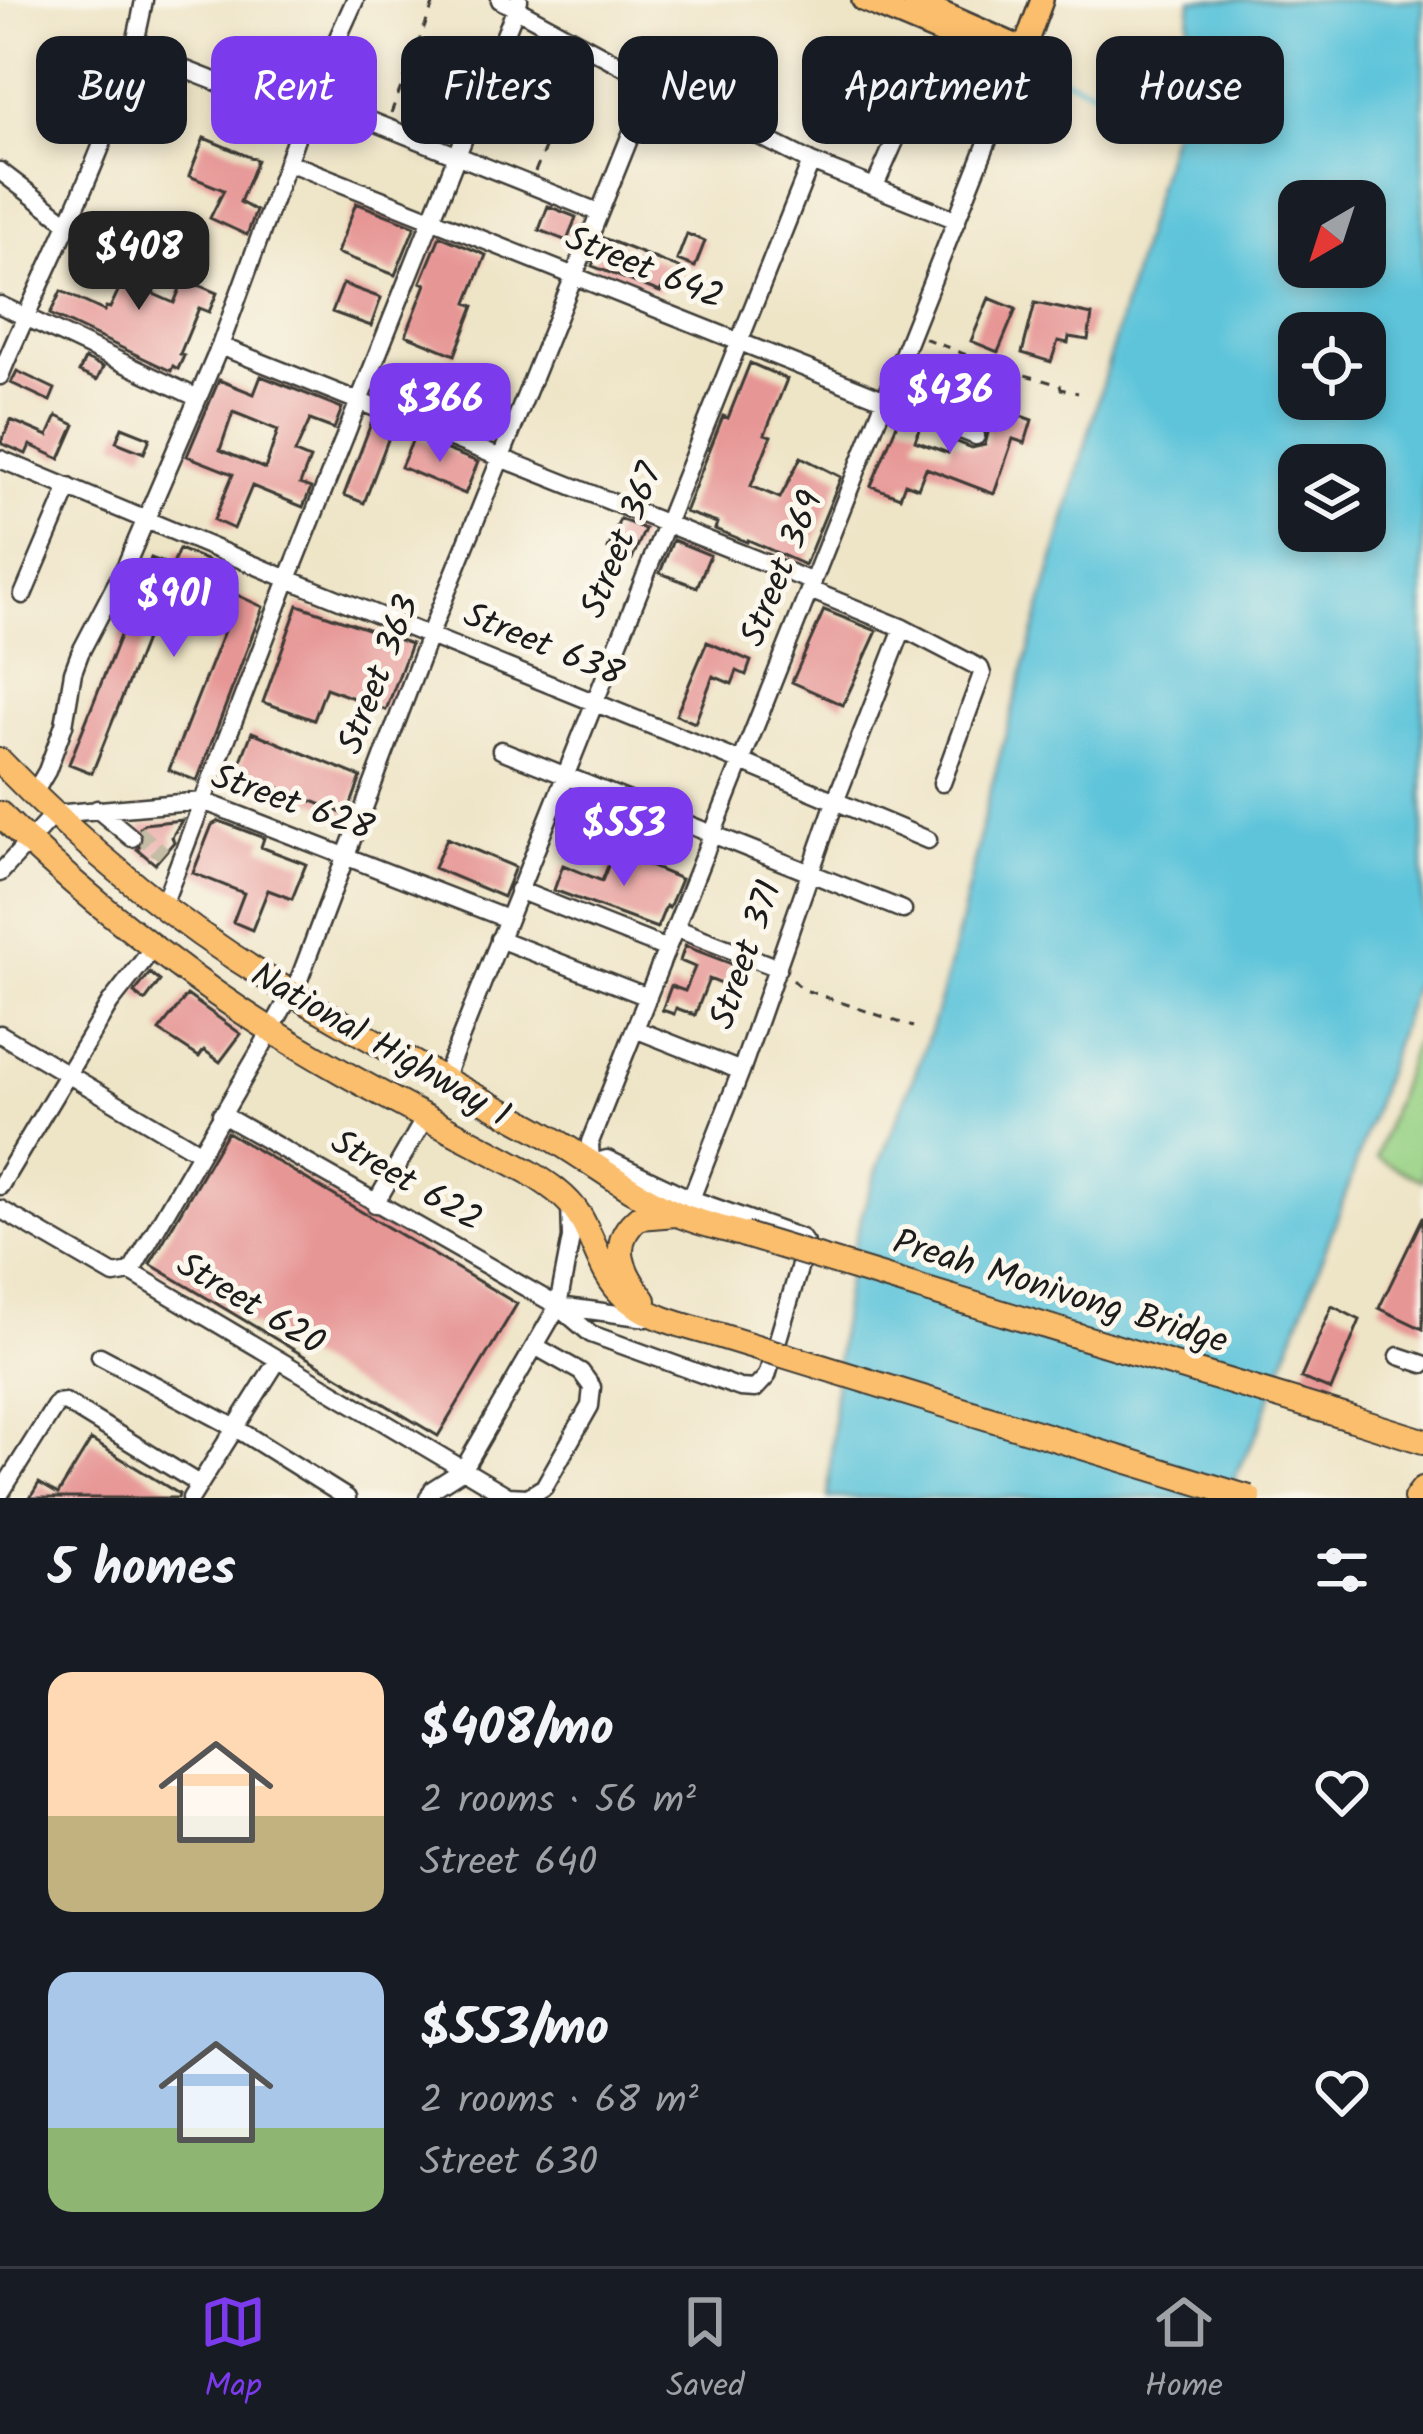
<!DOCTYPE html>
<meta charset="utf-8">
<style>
body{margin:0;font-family:Kalam,sans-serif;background:#242831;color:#f1f3f6;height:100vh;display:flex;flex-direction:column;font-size:45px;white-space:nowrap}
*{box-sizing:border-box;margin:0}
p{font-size:39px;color:#9ea1a6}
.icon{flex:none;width:66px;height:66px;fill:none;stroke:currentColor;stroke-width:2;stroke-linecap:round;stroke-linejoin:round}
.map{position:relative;height:1498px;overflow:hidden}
.side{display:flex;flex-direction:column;background:#171b24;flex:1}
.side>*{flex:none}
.guide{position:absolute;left:36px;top:36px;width:1353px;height:108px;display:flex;gap:24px}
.needle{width:78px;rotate:219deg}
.buttons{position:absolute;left:1278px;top:180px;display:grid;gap:24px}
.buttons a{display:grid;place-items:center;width:108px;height:108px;border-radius:24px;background:#171b24;box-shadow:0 6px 18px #0003;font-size:60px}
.price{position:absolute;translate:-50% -102px;padding:0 27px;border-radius:24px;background:#7c3aed;color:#fff;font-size:39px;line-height:78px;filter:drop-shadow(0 3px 6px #0008)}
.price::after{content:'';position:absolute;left:50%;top:72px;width:36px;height:27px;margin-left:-18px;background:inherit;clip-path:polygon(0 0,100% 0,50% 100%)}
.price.active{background:#222;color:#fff}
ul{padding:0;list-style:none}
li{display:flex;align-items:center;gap:36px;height:300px;padding:0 48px}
li span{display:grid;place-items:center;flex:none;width:336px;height:240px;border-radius:24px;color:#555}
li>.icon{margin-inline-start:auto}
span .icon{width:144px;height:144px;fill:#fffc;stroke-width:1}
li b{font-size:51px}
h2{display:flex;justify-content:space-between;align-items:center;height:144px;padding:0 48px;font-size:51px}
.tag{padding:0 42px;border-radius:24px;background:#171b24;box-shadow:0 6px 18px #0003;font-size:42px;line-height:108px}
.tag.active{background:#7c3aed;color:#fff}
.tab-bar{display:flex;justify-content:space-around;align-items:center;height:168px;border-top:3px solid #363941;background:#171b24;font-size:33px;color:#9ea1a6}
.tab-bar a{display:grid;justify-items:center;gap:6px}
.tab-bar .active{color:#7c3aed}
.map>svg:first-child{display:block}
.green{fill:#98d285;stroke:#5a7750;stroke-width:3}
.water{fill:#5dc4da;stroke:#3c707b;stroke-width:3;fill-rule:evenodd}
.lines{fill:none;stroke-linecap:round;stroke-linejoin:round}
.stream{stroke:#5dc4da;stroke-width:4.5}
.building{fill:#e69695;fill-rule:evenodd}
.minor-tunnel{stroke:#c4bca4;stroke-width:16;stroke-dasharray:16 8;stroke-linecap:butt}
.minor-casing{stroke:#3c3a36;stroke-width:21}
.major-casing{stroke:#3c3a36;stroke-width:26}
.highway-casing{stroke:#3c3a36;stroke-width:28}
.path{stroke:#3c3a36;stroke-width:3;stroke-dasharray:9 9;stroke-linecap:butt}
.minor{stroke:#fff;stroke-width:16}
.major{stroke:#fabe6d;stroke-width:21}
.highway{stroke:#fabe6d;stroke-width:24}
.highway-bridge-casing{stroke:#3c3a36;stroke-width:28;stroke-linecap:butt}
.highway-bridge{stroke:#fabe6d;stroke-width:24}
.labels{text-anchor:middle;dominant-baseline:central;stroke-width:10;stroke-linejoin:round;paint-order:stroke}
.street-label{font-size:36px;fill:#1c1c1c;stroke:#fbf7ec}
</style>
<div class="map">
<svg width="1423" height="1498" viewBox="0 0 1423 1498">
<rect width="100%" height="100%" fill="#fbf7ec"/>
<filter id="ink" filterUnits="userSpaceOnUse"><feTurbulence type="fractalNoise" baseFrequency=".00833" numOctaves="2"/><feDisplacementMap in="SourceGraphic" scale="24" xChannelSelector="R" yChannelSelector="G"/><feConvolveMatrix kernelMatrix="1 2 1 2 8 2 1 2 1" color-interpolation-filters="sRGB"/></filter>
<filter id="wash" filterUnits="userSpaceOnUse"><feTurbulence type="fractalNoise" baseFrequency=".004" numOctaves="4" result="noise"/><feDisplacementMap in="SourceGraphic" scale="48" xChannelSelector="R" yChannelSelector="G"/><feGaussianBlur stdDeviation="2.7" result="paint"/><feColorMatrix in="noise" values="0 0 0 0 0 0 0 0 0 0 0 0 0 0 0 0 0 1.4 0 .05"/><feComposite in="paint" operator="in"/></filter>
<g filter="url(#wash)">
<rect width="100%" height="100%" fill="#eee4c6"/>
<path class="green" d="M1423,1017v164l-47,-23z"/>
<path class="water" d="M1191,0h232v959l-74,226 -89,242 -35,71h-397c7,-84 7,-171 26,-254 17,-71 50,-137 74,-206 26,-77 42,-159 60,-239l194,-704zM1299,201h66v66h-66zM1299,333h66v66h-66zM1299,465h66v66h-66z"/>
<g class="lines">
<path class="stream" d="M1047,72l51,20 48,-5 36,8"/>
</g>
<g id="blocks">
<path class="building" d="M941,49l59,25 -16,39 -59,-24z
M204,138l53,22 -17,42 16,9 -9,24 -37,-17 14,-28 -35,-14z
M356,203l59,23 -20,49 -58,-22z
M548,206l28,11 -9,24 -28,-11z
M687,234l18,7 -10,26 -18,-7z
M440,236l46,19 -19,48 7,3 -19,49 -49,-20 20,-51 -5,-2z
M173,238l26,13 -13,28 -27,-13z
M603,238l81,32 -7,19 -13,-5 -4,8 -68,-26z
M103,247l53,24 -9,20 27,12 10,-24 33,14 -8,19 -10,-4 -19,46 4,2 -6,13 -5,-3 -2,5 -121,-57 11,-23 43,20 2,-4 4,1 14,-29 -29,-15z
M343,284l38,14 -10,28 -39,-14z
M989,298l27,11 -18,43 -27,-11z
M1035,303l57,12 -4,25 -19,-3 -1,6 -10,-2 -7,21 -29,-9z
M85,359l18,8 -6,13 -18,-8z
M750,363l37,16 -22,55 6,2 -20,50 29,12 21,-41 40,20 -36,88 -57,-25 -1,2 -30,-12 -2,-1 2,-6 -32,-11 38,-96 5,2z
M17,371l38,18 -5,12 -39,-18z
M261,376l81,32 -8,21 -24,-9 -15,33 15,6 -10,25 11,4 -8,19 -51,-21 -18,43 -20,-9 19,-46 -46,-18 32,-76 35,14zM233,412l45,18 -13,39 -45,-19z
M987,409l22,8 1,-5 22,8 -7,23 -12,-4 -19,55 -68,-26 -8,20 -13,-5 -5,14 -29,-11 28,-67 21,8 -5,14 33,12 4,-13 20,8 13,-3 3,-12 -6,-8z
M57,416l18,9 -15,34 -30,-14 -4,9 -25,-11 10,-23 37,16z
M372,421l20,8 -28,74 -20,-8z
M122,427l28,11 -6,15 -28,-11z
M414,437l64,25 -13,32 -64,-27z
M620,519l25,10 -13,30 -24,-10z
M673,540l37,15 -13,32 -37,-14z
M179,549l37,15 -7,18 54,25 -66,174 -28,-11 60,-152 -65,-26 -72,181 -23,-9 82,-206 21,8z
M298,605l113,39 -25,66 -60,-22 -12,32 -51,-18z
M824,610l53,21 -34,74 -51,-23z
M707,642l44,19 -5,14 -9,-4 -5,13 -19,-8 -18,47 -19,-8z
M252,732l109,45 -14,38 -110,-44z
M182,820l-10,17 2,5 -19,22 -18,-15 7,-8 -4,-13 4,-4z
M219,821l45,17 -3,9 45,17 -14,35 -24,-9 -16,40 -19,-8 11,-29 -51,-20 19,-48z
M447,838l68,29 -12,30 -69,-29z
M614,851l67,28 -12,29 -3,-2 -9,22 -103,-38 9,-25 39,16z
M685,946l47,18 -8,21 -15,-6 -14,36 -19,-7 -2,6 -12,-4 9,-24 14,5 10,-24 -15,-6z
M150,973l10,8 -15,20 -11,-8z
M187,995l54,39 -21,28 -16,-12 -5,7 -40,-26z
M227,1132l290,172 -79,132 -288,-172z
M1423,1217v112l-44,-21z
M1332,1306l28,14 -29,70 -30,-12z
M91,1440l88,54 -1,4h-148l9,-15 19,11z"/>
</g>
</g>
<g filter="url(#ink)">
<use href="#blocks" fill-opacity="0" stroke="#3c3a36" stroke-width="3"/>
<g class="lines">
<path class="minor-tunnel" d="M137,832l26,22"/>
<defs>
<path id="minor" d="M500,0l152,82 159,80 146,58
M135,50l169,66
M869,96l54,27
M311,97l287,115
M288,162l688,274
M0,171l68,52
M875,186l31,-70
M0,305l198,93
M220,346l593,236
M0,376c51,-124 121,-243 144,-376
M0,459l288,120 454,183 186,78
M810,590l93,38 77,40 2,6 -40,109
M23,595l46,-108
M501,750l402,160
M33,795l14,-24 17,-46 9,-53 7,-19 47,-90 71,-165 22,-52 91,-249 44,-97
M97,809l35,29
M0,873l54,-59 149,-13 304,118
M518,890l149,59
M163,905l125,-326 231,-579
M675,928l103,40
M499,939l149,58
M635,1029l106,42
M0,1034l199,118
M444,1079l367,-917
M221,1114l337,192 33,28 149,54 15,1 12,-13 39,-131 -5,-7 -110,-39 -84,-40 -16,5 -1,-22 428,-1077
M0,1186l110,-183 44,-56
M691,1199l50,-128 94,-269 68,-174
M375,1204l51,-88
M0,1209l114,66 17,-3 377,224 20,1 16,-10 46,-81 2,-19 -11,-15 -46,-26
M131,1272l128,-220 41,-75 129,-341 223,-554
M559,1306l88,12
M100,1356l134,71 113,71
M1399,1356l24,8
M0,1494l57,-91 8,-1 134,82
M191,1498l87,-138
M428,1498l5,-9 30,-19 95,-164 13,-68 -1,-36"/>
<path id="major" d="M863,0l155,65 24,-65
M913,0l111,49"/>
<path id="highway" d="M0,761c80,82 171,159 270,219 86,53 175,100 264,148 48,26 91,62 141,85 22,10 47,15 70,22
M0,814c66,66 142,127 218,181 96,67 208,122 311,177 19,12 38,24 50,43 17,28 22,61 47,83 24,20 59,28 88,36
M644,1300c-21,-27 -37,-57 -5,-83l37,-3
M1353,1419l70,22
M1416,1498l7,-9"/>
</defs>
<use href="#minor" class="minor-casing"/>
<use href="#major" class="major-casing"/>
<use href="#highway" class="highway-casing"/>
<path class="path" d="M391,113l44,-113
M535,172l47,-112
M924,338l73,29 63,18 1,4 17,4
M793,980l9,9 111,38"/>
<use href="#minor" class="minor"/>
<use href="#major" class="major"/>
<use href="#highway" class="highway"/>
<defs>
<path id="highway-bridge" d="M745,1235l608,184
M714,1334l535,164"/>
</defs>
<use href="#highway-bridge" class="highway-bridge-casing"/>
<use href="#highway-bridge" class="highway-bridge"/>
</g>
</g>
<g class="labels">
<g class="street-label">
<text transform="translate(644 269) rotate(22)">Street 642</text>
<text transform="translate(623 541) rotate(-68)">Street 367</text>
<text transform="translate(783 569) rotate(-68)">Street 369</text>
<text transform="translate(543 646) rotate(22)">Street 638</text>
<text transform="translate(380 675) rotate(-69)">Street 363</text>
<text transform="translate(292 804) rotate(19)">Street 628</text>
<text transform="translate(747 955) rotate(-71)">Street 371</text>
<text transform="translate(380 1046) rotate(30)">National Highway 1</text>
<text transform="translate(406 1182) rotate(30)">Street 622</text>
<text transform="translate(1060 1293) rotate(17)">Preah Monivong Bridge</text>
<text transform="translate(250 1305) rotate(31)">Street 620</text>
</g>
</g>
</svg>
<div class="buttons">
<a><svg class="needle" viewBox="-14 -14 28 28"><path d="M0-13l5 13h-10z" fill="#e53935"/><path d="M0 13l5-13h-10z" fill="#9ea1a6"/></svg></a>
<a><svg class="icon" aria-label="locate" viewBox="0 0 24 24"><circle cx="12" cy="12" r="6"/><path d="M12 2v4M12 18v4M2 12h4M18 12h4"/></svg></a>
<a><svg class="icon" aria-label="layers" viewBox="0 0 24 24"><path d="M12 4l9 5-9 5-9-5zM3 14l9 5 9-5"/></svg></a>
</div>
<b class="price active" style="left:139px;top:313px">$408</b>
<b class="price" style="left:950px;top:456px">$436</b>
<b class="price" style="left:440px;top:465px">$366</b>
<b class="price" style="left:174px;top:660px">$901</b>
<b class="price" style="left:624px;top:889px">$553</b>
<div class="guide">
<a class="tag">Buy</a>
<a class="tag active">Rent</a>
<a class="tag">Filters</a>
<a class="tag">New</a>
<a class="tag">Apartment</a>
<a class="tag">House</a>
</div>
</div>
<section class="side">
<h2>5 homes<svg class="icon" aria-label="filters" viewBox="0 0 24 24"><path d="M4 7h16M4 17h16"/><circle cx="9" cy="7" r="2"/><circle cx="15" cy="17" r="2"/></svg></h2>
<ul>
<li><span style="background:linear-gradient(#ffd9b3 60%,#c2b280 0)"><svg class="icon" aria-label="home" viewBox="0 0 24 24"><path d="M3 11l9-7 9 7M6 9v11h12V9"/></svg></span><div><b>$408/mo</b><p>2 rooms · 56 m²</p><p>Street 640</p></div><svg class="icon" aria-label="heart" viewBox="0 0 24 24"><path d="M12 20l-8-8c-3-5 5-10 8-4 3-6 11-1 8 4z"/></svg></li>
<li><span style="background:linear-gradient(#a9c7e8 65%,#8fb573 0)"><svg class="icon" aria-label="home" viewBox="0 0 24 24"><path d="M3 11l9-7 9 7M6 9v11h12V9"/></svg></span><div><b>$553/mo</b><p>2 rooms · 68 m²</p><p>Street 630</p></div><svg class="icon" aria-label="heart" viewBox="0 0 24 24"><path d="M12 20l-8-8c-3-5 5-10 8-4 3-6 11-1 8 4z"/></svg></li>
</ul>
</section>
<nav class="tab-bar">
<a class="active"><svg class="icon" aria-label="map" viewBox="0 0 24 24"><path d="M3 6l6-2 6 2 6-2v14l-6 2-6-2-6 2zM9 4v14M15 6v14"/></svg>Map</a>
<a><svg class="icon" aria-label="saved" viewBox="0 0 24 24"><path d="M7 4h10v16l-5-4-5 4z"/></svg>Saved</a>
<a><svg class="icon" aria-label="home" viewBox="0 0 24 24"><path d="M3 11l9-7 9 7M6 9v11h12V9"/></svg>Home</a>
</nav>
